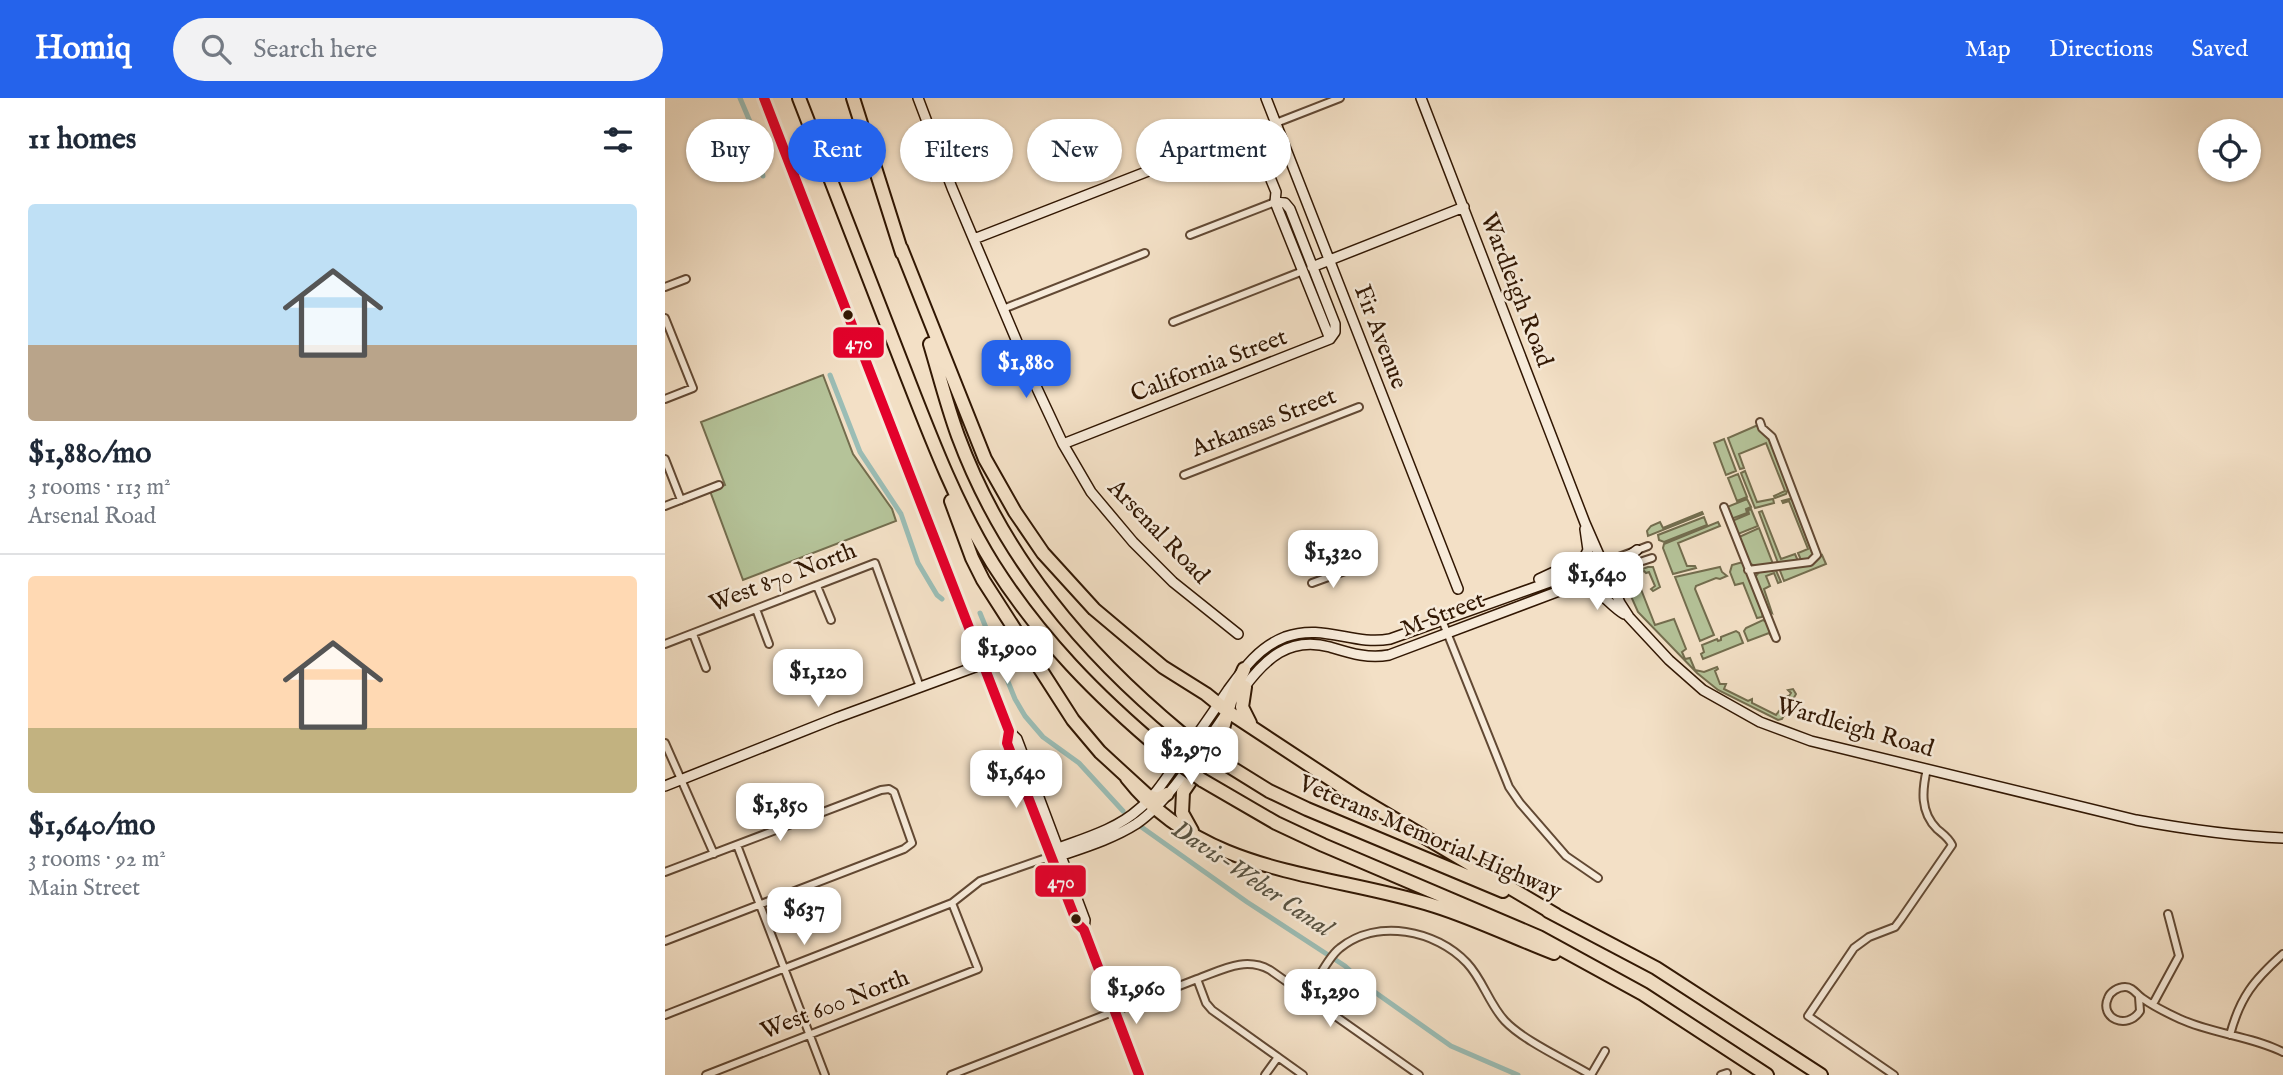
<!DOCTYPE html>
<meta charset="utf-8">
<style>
body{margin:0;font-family:"IM FELL English",serif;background:#f2f2f3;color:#1f2937;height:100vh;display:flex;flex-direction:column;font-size:26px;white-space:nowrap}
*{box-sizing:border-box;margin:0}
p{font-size:23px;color:#747a83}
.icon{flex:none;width:38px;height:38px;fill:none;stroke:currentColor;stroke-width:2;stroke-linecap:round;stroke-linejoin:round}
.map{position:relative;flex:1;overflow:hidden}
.panel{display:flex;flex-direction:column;background:#fff;width:665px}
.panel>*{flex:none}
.guide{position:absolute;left:21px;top:21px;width:665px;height:63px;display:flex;gap:14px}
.tools{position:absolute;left:1533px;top:21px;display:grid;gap:14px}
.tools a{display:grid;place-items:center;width:63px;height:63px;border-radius:50%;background:#fff;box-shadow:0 2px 5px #0004;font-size:35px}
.price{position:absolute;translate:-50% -60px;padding:0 16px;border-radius:14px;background:#fff;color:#222;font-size:23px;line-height:46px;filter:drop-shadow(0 2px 4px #0008)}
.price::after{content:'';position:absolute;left:50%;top:42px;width:21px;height:16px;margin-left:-10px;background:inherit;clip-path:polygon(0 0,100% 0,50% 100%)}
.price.active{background:#2563eb;color:#fff}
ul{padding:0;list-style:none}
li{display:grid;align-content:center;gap:14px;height:371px;padding:0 28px}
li+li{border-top:2px solid #e0e1e3}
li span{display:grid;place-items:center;height:217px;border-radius:7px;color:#555}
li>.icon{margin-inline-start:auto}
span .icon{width:126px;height:126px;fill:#fffc;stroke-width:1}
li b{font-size:30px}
h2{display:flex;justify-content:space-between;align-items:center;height:84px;padding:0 28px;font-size:30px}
.tag{padding:0 24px;border-radius:32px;background:#fff;box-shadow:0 2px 5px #0004;font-size:24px;line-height:63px}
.tag.active{background:#2563eb;color:#fff}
header{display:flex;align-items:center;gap:42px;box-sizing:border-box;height:98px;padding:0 35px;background:#2563eb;color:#fff}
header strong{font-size:33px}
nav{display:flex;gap:38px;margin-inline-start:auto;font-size:24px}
.search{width:490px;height:63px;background:#f2f2f3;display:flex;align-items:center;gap:18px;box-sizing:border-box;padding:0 24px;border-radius:38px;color:#747a83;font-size:26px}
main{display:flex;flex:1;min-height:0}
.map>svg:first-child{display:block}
.green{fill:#b5c399;stroke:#736d4e;stroke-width:2}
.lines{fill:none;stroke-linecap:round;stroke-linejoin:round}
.canal{stroke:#9bbdb5;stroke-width:5}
.street-casing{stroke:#624934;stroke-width:10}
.secondary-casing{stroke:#311703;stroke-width:12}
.highway-casing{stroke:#311703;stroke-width:16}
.street{stroke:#f7ebda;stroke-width:6}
.secondary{stroke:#f7ebda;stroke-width:9}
.highway{stroke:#f3e0c6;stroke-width:12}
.highway-bridge-casing{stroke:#311703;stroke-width:16;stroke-linecap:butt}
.highway-bridge{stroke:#f3e0c6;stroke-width:12}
.bus-1-casing{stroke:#f7ebda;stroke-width:16}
.bus-1{stroke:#e4002b;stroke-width:10}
.bus-dot{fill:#311703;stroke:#f7ebda;stroke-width:2.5}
.labels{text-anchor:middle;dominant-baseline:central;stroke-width:5;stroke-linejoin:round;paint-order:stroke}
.street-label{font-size:24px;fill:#311703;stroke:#f7ebda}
.water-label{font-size:26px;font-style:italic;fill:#565141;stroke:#f7ebda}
.line-badge{stroke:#f7ebda;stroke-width:2.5}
.badge-label{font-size:19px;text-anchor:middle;font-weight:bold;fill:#fff}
</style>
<header>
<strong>Homiq</strong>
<div class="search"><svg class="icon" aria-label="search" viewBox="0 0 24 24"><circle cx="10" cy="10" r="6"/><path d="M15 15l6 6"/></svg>Search here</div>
<nav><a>Map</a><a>Directions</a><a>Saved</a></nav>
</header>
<main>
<section class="panel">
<h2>11 homes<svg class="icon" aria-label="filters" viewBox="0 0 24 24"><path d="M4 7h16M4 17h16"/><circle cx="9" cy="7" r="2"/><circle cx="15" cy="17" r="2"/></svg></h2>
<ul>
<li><span style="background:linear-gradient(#bfe0f5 65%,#b9a48a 0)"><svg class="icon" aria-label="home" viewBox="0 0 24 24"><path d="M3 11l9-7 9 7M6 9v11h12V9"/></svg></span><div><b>$1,880/mo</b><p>3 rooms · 113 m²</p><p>Arsenal Road</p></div></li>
<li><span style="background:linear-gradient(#ffd9b3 70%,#c2b280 0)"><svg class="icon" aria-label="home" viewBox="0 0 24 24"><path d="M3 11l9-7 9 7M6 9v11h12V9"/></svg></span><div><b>$1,640/mo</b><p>3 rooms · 92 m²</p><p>Main Street</p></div></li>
</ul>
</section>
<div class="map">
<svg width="1618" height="977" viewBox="0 0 1618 977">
<rect width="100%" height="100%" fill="#f3e0c6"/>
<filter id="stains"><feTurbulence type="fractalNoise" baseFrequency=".00286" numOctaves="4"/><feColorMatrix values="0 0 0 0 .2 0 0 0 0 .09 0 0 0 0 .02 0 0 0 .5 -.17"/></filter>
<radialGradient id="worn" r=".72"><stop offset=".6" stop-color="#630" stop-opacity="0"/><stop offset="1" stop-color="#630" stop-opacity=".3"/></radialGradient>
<path class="green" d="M158,277l30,79 39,55 4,12 -153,59 -33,-89 15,-6 -24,-63z
M1093,327l11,12 20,50 -3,7 -11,4 -1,-2 11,-5 -19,-48 -27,11 5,14 -4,1 -12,-31z
M1059,341l12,32 -10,4 -12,-32z
M1080,373l12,31 16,-3 1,4 -19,5 -14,-35z
M1073,376l9,23 -10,4 -9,-23z
M1082,401l4,8 -5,2 1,4 -16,6 -4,-12z
M1124,401l5,1 20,55 -3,4 -10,1 -3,-7 10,-4 -19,-48 -6,2 -1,-2z
M1086,411l7,17 -20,8 -6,-13 17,-7 -1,-4z
M1097,413l19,48 14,-5 3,7 -20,2 -19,-51z
M1037,414l1,2 -55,22 -1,-5 4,-5 9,-4 3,6z
M1039,419l3,8 -43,17 -5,-2 -1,-5z
M1053,424l2,4 -42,17 9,23h8l1,2 -23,6 -10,-26 1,-4z
M1094,430l14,36 -17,2 -6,-2 -11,-27z
M1157,457l4,9 -42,17 -5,-13 32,-4z
M1078,464l20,51 -1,4 -5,1 -14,-35 -8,2 -5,-13 2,-7z
M983,469h5l7,20 -7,4 -2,-2 4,-3 -6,-14 -3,1 -2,-2 -5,2 1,4 -3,2 18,46 19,-6 12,30 -4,3 3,7 5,-1 5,12 9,2 13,-5 1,2 -3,2 5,13h6l-2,5 24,12 4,-2v4l24,12 3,-4 4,2 4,-14 -3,-3h5l2,-3 -3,-3 5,-1 3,5 -14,25 -4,1 -60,-30 -21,-17 -59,-61 -16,-36z
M1055,469l2,5 5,4 -7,3 -4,-1 -20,8 -1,3 19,46 -14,6 -25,-64z
M1110,470l6,14 -3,1 -4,-10 -8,3 4,10 -6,3 8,24 -4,-2 -13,-34 5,-6z
M1098,522l4,2 5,16 -3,-5 -21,8 -4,-10 2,-3z
M1071,533l3,2 4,10 -40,16 -2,-5 3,-2 -2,-7 15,-6 1,2 3,-1v-3z"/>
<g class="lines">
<path class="canal" d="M75,0l11,26 12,52
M165,277l30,77 41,62 17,49 19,32 5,4
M315,515l35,86 10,17 18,21 36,26 44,48
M475,728l107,76 98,64 24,22 82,58 67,29"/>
<defs>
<path id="street" d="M611,25l64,-25
M525,137l85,-33
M0,189l21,-8
M338,211l142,-56
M0,220l28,70 -28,11
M508,224l130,-51
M0,361l16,41
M519,377l175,-68
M0,408l54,-21
M1059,409l52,131
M938,465l45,-17
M950,472l37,-12
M1083,472l62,-8 7,-7 -45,-118 -10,-9 -2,-6
M647,485l33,-12
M152,488l14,34
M91,511l13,35
M777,522l67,167 11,16 46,53 32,22
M28,536l13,34
M0,546l210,-81 45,124
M0,645l49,111
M72,747l88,230
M0,774l216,-82 8,-1 5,3 18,51 -8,6 -239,92
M532,881l9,24 6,7 91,65
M642,898c9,-13 21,-39 33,-48 37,-30 96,-18 127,15 16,17 22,41 38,58 19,20 61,39 86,54
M1474,899l1,14c-13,20 -41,7 -32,-13 2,-6 10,-11 17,-11 8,0 11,7 17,11 11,8 25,15 38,21 33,15 71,17 103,33
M1488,906l26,-48 -11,-42
M0,917l287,-112 28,-22 63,-22h8
M1565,937c10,-38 24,-55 53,-81
M41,977l272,-106 -26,-66
M286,977l246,-96c25,-9 48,-23 73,-9l149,105
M600,977l13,-18
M926,977l14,-24
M1056,977l6,-2
M1229,977l-86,-59 46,-68 15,-11 26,-10 6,-8 51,-74c-3,-7 -9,-11 -15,-16 -17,-17 -15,-39 -10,-60"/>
<path id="secondary" d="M99,0l245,633 8,8 68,181 -1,10
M253,0l34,90 82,194 29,62 28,48 42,50 40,40 65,52
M601,0l192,491
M756,0l164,425 35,80 9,14 40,43 34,30 57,32 51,19 325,79c49,9 97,16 147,18
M610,104l10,1 5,6 45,115v8l-5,7
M309,141l277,-108 25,61 -1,10 55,137
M647,169l152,-60
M398,346l267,-105
M874,481l45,-21 4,-8 -3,-21
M944,482l3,-11 25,-19
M913,489c23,0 28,16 46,27
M578,591c22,-30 46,-53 87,-42 20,6 38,12 59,8l218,-82
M344,633l-2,12 70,180 7,7 55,145
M0,688l171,-68 147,-54
M383,754c30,-12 67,-21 91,-43 15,-12 26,-29 37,-45 18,-24 35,-49 52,-74 16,-22 31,-43 57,-53 39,-14 68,9 105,2l213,-76
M386,761c28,-10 60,-19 85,-35 34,-23 65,-75 89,-109"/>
<path id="highway" d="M134,0c34,88 68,175 102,263 27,69 53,140 92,203 47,74 104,132 171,188
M188,0l49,155
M236,150l84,211 30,53 28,41 51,56 69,58 43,27 21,17 132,87 197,117
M265,246c9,30 17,62 28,92 45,121 125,216 223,297
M286,403l21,57 11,22 90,140 27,32 48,44 10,3 9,-5
M580,589l-3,20 8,16
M554,662l50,31 38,18 196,82
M462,680c77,98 199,94 308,128 41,13 80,32 119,47
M537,682l74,43 47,22 216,92 104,57 124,81
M527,733l-10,-18 1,-21 38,-56 9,-34 14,-33
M883,813l108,57 165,107"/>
</defs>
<use href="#street" class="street-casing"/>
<use href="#secondary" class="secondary-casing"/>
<use href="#highway" class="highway-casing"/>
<use href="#street" class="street"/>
<use href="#secondary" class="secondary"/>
<use href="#highway" class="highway"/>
<defs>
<path id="highway-bridge" d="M516,635l38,27
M499,654l38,28"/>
</defs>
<use href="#highway-bridge" class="highway-bridge-casing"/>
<use href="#highway-bridge" class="highway-bridge"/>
<defs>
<path id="bus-1" d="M99,0l245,633 -2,12 70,180 7,7 55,145"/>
</defs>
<use href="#bus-1" class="bus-1-casing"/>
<use href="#bus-1" class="bus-1"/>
</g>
<g class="bus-dot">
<circle cx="183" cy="217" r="6"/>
<circle cx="411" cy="821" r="6"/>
</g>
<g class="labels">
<g class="street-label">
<text transform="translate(851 192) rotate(69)">Wardleigh Road</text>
<text transform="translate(715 239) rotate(69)">Fir Avenue</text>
<text transform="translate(544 268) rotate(-21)">California Street</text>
<text transform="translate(599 325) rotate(-21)">Arkansas Street</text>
<text transform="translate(493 434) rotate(46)">Arsenal Road</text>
<text transform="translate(118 480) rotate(-21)">West 870 North</text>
<text transform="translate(778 517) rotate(-21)">M Street</text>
<text transform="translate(1190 630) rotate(16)">Wardleigh Road</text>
<text transform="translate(765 740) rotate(23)">Veterans Memorial Highway</text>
<text transform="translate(170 907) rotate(-21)">West 600 North</text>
</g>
<g class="water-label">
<text transform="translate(587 781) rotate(34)">Davis-Weber Canal</text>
</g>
</g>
<g class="line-badge">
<rect x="167" y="228" width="53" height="33" rx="7" fill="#e4002b"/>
<rect x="369" y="766" width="53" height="34" rx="7" fill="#e4002b"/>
</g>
<g class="badge-label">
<text x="194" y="251">470</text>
<text x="396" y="790">470</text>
</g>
<rect width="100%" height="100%" filter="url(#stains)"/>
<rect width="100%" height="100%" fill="url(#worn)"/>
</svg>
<div class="tools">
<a><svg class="icon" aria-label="locate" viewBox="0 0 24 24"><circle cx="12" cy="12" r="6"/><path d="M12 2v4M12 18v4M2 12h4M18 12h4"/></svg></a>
</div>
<b class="price active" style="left:361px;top:302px">$1,880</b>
<b class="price" style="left:668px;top:492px">$1,320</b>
<b class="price" style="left:932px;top:514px">$1,640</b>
<b class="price" style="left:342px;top:588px">$1,900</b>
<b class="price" style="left:153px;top:611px">$1,120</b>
<b class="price" style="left:526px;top:689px">$2,970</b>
<b class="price" style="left:351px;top:712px">$1,640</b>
<b class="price" style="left:115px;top:745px">$1,850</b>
<b class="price" style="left:139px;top:849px">$637</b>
<b class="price" style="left:471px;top:928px">$1,960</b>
<b class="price" style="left:665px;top:931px">$1,290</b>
<div class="guide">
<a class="tag">Buy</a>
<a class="tag active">Rent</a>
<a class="tag">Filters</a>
<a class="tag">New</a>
<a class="tag">Apartment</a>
</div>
</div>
</main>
